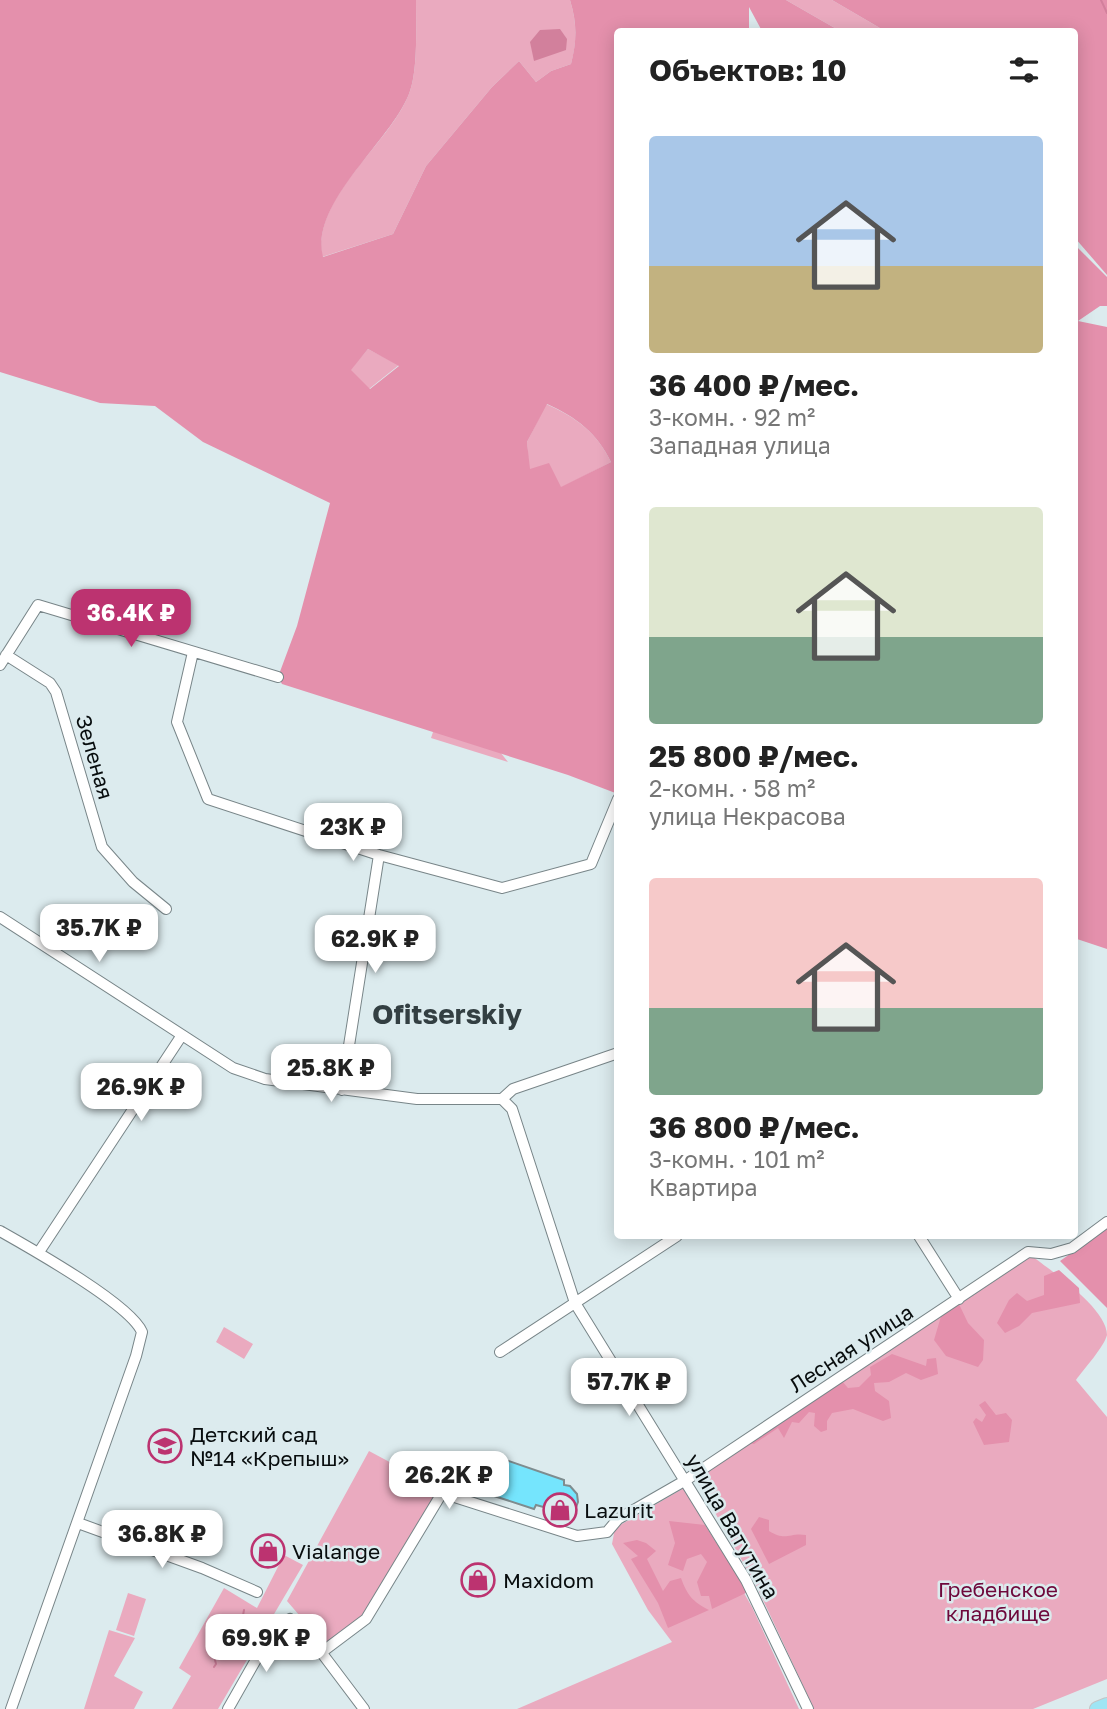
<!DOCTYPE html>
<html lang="ru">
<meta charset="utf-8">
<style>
body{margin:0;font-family:"Golos Text",sans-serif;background:#f2f2f2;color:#222;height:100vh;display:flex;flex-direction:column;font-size:26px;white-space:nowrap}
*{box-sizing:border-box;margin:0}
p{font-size:23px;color:#767676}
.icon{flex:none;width:38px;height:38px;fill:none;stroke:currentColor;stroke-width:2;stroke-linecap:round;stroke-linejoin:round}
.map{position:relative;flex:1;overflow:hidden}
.panel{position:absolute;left:614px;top:28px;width:464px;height:1211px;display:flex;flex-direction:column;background:#fff;border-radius:7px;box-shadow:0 4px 18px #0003}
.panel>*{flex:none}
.price{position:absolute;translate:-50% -60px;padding:0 16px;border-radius:14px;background:#fff;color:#222;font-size:23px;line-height:46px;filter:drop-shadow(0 2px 4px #0008)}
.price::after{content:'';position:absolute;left:50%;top:42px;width:21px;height:16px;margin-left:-10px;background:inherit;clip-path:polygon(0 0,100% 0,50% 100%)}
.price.on{background:#bc3370;color:#fff}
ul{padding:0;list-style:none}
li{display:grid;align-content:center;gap:14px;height:371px;padding:0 35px}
li span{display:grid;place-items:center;height:217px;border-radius:7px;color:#555}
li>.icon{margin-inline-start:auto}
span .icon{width:126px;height:126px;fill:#fffc;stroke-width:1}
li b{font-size:30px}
h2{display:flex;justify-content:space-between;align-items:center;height:84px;padding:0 35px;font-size:30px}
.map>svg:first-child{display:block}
.green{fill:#eaaabf}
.forest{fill:#e490ac;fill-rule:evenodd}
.water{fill:#d2809c}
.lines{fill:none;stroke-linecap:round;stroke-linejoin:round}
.stream{stroke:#d2809c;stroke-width:2}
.building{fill:#75e5fd;stroke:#7e8c8f;stroke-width:2}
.minor-casing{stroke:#788588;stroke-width:12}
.major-casing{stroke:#c4c5c5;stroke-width:16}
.minor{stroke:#fff;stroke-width:10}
.major{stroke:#9fe5f4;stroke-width:14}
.labels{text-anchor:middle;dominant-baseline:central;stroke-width:5;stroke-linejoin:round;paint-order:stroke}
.street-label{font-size:21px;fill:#080d0e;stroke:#dcebee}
.poi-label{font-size:21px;fill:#080d0e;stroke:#dcebee;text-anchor:start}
.park-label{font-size:21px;fill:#6e083b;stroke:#dcebee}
.district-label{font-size:28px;font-weight:bold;fill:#333f42;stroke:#dcebee}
</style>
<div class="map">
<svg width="1107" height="1709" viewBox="0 0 1107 1709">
<rect width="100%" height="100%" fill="#dcebee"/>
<path class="green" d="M416,0h154c7,23 7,41 1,64l-20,7 -15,11 -17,-21 -27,26 -66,79 -33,68 -71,23c-10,-61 70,-114 88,-166 8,-22 6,-67 6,-91z
M786,0h46l53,31h-45z
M368,349l31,16 -30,24 -19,-19z
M546,404c30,13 51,29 65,58l-50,26 -32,-18 -2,-28z
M435,726l50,7 23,29 -77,-24z
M1032,1256c19,15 75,52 75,79 -3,12 -23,34 -31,45l31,37v262l-74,30h-219l-57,-122 -61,-108z
M224,1327l29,17 -9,15 -28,-17z
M369,1451l71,38 -74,134 -36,28 -43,-50z
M684,1488l68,119 47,102h-282l155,-67 -24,-32 -36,-66 3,-16z
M284,1555l19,10 -85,144h-46l19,-33 -12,-8 45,-80 33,20z
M128,1593l18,6 -12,37 -18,-6z
M109,1630l26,8 -21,38 29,16 -9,17h-50z"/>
<path class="forest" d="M0,0h416c0,24 2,69 -6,91 -16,48 -101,111 -87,166l70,-23 33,-68 66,-79 27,-26 17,21 15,-11 20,-7c6,-24 6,-41 -1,-64h216l54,31h-78l-13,-24v24l-131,1v762l-50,-19 -286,-91 -4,-7 19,-51 33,-123 -127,-61 -48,-36 -55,-3 -100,-31zM368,349l31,17 -29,23 -19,-19zM547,404c29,13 50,29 64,58l-50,25 -12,-24 -19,6 -3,-27z
M832,0h275v275l-32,-37 -1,-206 -189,-1z
M1075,245l32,32v29h-7l-22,15 29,6v622l-33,-11z
M1107,1228v80l-47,-47z
M1059,1270l20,18 1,15 -48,10 -13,13 -14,7 -8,-10 12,-23 8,-7 10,8 17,-6v-19z
M958,1302l10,21 16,17 -1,20 -5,7 -32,-11 -12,-16 8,-27z
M892,1354l34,12 1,-7 9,-1 2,16 -17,6 -15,-7 -17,9 -15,1 1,8 14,10 2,17 -8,3 -30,-12 -21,4 -5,8v9l-6,2 -7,-6 1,-13 -6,-1 -10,11 -7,-1 -8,16 -6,-10 -24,16 -5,-1 92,-63 7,8 11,-1 12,-12 -1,-8z
M985,1401l11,14 10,-2 6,7 -3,22 -25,3 -11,-23 3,-4 6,4 4,-7 -7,-10z
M759,1517l10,3v11c18,11 20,1 37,4v10l-37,19 -18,-35z
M669,1521l36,4 43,67 -36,17 -3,-13h-8l-4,-14 10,-20 -6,-8 -14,5 -4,12 -15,-6 7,-22z
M637,1540l9,3 10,8 -9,8 16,32 7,-10 11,-3c6,17 12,24 28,32l-41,18 -10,-25 -27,-44 7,-3 -15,-13z"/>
<path class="water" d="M560,29l7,10 -1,11 -32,11 -4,-19 10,-12z"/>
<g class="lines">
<path class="stream" d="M1101,0l6,13
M214,1667l2,-3c-7,-22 12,-25 25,-38l3,-16"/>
</g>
<path class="building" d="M500,1458l64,22v5l6,1 7,8 1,8 -3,8 -11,5 -15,-9 -2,2 -11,-3 -2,4 -46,-15z"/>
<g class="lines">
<defs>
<path id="minor" d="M193,652l-16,70 31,77 171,56 123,33 89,-24 27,-65
M6,655l44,28 6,9 46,155 31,35 33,27
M0,665l38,-60 240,72
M0,917l233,151 32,11 152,20h85l11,-10 105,-36
M342,1090l37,-235
M502,1099l10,10 63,194 171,277 62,129
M0,1231c30,17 130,73 142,101l-6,24 -125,353
M919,1236l40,63
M39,1252l143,-217
M500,1352l177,-116
M78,1523l124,45 55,24
M322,1652l44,-33 76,-126 135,43 30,-4 11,-13 68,-39 342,-228 23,2 21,-6 35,-26
M228,1709l46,-81 16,-9 22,21 52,69"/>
<path id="major" d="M1097,1709l10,-4"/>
</defs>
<use href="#minor" class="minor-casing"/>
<use href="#major" class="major-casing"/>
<use href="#minor" class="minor"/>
<use href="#major" class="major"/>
</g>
<defs>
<symbol id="school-ring" viewBox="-11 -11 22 22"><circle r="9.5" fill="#dcebee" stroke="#bc3370" stroke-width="1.5"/><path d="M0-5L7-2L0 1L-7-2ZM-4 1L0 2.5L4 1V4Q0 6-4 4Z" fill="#bc3370"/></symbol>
<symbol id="shop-ring" viewBox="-11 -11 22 22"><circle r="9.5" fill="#dcebee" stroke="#bc3370" stroke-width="1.5"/><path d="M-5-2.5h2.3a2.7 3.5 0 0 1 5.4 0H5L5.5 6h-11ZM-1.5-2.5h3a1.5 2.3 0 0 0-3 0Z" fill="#bc3370"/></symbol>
</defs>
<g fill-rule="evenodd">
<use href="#school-ring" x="146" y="1427" width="38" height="38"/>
<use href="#shop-ring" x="541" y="1491" width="38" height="38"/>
<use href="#shop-ring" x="249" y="1532" width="38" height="38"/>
<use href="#shop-ring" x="459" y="1561" width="38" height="38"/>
</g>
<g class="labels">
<g class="street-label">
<text transform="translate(95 757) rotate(74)">Зеленая</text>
<text transform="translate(851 1348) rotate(-33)">Лесная улица</text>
<text transform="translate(733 1526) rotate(60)">улица Ватутина</text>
</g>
<g class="poi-label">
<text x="190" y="1434">Детский сад<tspan x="190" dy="24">№14 «Крепыш»</tspan></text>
<text x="584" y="1510">Lazurit</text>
<text x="292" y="1551">Vialange</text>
<text x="503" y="1580">Maxidom</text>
</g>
<g class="park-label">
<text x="998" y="1589">Гребенское<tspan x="998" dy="24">кладбище</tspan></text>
</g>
<g class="district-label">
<text x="447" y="1013">Ofitserskiy</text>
</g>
</g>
</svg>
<b class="price on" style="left:131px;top:649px">36.4K ₽</b>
<b class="price" style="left:353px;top:863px">23K ₽</b>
<b class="price" style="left:99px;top:964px">35.7K ₽</b>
<b class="price" style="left:375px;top:975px">62.9K ₽</b>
<b class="price" style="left:331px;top:1104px">25.8K ₽</b>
<b class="price" style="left:141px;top:1123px">26.9K ₽</b>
<b class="price" style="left:629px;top:1418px">57.7K ₽</b>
<b class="price" style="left:449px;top:1511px">26.2K ₽</b>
<b class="price" style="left:162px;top:1570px">36.8K ₽</b>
<b class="price" style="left:266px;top:1674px">69.9K ₽</b>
<section class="panel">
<h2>Объектов: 10<svg class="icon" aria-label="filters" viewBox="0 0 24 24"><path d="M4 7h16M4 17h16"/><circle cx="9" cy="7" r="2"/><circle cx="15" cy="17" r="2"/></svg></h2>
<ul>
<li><span style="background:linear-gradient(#a9c7e8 60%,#c2b280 0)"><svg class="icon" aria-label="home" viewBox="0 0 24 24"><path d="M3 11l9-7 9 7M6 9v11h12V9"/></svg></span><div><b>36 400 ₽/мес.</b><p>3-комн. · 92 m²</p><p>Западная улица</p></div></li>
<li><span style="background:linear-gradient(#dfe7d0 60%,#7fa58c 0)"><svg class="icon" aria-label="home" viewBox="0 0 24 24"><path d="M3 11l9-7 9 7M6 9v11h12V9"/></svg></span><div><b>25 800 ₽/мес.</b><p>2-комн. · 58 m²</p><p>улица Некрасова</p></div></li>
<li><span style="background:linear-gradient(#f6c9c9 60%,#7fa58c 0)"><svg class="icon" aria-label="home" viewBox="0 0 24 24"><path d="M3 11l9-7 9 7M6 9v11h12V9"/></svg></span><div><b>36 800 ₽/мес.</b><p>3-комн. · 101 m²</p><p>Квартира</p></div></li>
</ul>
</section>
</div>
